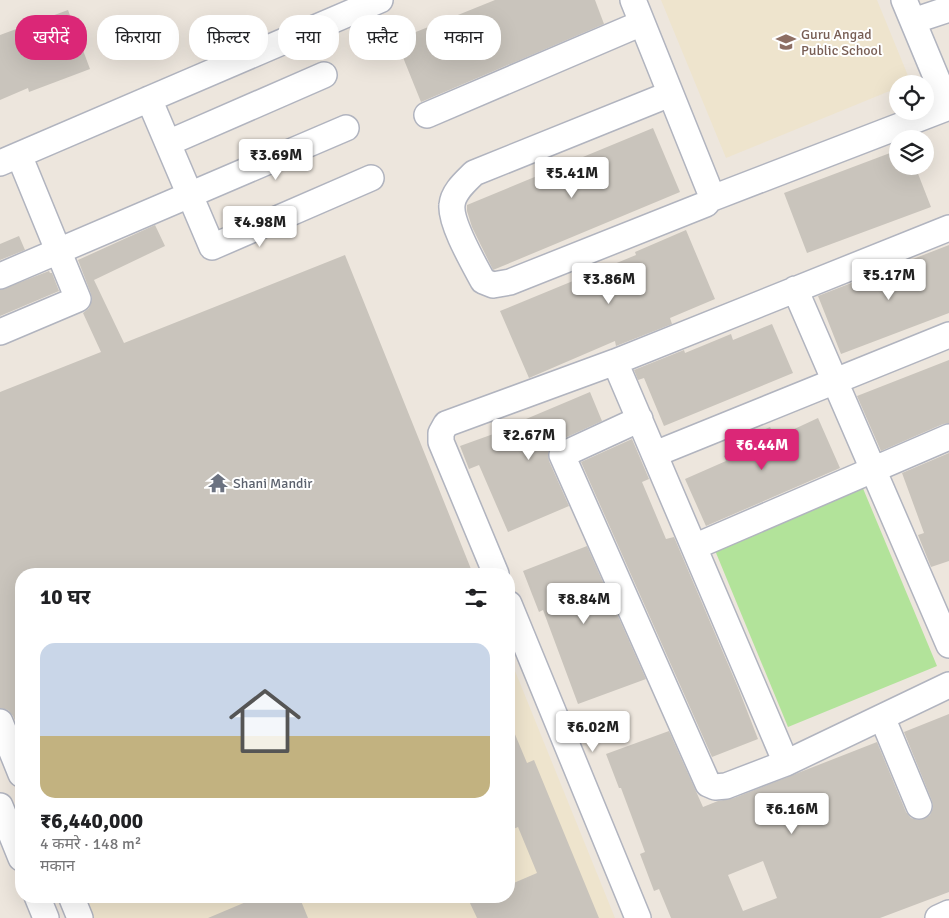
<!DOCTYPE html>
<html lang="hi">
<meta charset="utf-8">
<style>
body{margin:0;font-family:Signika,"Noto Sans Devanagari",sans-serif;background:#f6f6f6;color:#202124;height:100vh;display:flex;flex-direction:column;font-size:19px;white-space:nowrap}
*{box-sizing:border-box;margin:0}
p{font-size:16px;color:#757577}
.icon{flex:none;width:28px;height:28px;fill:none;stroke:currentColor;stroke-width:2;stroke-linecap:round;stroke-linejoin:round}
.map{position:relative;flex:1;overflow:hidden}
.drawer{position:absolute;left:15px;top:568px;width:500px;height:335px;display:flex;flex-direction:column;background:#fff;border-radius:20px;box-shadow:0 5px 20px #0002}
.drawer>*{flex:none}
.hud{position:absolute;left:15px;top:15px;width:500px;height:45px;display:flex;gap:10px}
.tools{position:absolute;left:889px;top:75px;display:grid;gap:10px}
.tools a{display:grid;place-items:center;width:45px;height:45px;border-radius:50%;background:#fff;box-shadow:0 5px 20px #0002;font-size:25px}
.price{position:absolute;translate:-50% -42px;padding:0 11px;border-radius:5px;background:#fff;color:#222;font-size:16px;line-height:32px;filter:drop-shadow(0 1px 2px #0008)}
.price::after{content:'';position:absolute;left:50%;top:30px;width:15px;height:11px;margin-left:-8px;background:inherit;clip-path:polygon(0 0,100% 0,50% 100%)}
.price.current{background:#db2777;color:#fff}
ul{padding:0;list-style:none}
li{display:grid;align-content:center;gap:10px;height:265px;padding:0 25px}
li+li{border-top:1px solid #e0e0e0}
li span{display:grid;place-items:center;height:155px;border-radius:15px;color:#555}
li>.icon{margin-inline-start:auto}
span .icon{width:90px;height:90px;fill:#fffc;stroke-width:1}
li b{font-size:21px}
h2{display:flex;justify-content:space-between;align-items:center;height:60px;padding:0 25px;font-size:21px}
.chip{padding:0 18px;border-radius:20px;background:#fff;box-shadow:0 5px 20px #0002;font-size:18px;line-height:45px}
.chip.current{background:#db2777;color:#fff}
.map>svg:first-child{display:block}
.education{fill:#eee4cd}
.green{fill:#b2e39a}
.building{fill:#c9c4bc;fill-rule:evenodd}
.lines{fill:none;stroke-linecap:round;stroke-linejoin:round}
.minor-casing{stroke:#b1b4bf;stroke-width:28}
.minor{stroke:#fff;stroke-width:25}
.labels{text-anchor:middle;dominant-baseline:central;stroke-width:4;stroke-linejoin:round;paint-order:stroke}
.education-label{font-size:14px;fill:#785e54;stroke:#fff;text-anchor:start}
.worship-label{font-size:14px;fill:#5b616d;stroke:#fff;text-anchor:start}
</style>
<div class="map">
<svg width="949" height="918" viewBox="0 0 949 918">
<rect width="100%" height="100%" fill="#ede6dd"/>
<path class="education" d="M661,0h216l34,83 -13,1 -1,4 -171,70z
M509,656l106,262h-534l-9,-22h437z"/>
<path class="green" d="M862,486l75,180 -149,61 -74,-179z"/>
<path class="building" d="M495,0h100l9,24 -183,78 -25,-62z
M68,10l22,59 -61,23 -1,-4 -28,12v-65z
M653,128l27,64 -187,78 -21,-43 -5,-16v-6z
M898,150v16h17l16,41 -124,46 -23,-60z
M155,225l10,21 -71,34 30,63 221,-88 128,319h-452v162l-8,-20 -5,-6 -8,-2v-316l101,-40 -18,-39 6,-5 3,-8 -1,-6 -13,-34z
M686,230l29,69 -45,19 2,6 -56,22 -1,-5 -86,37 -29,-67 136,-56 -1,-3z
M19,236l6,14 -25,10v-16z
M949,245v68l-108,41 -23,-58z
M49,271l1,2h2l7,18 -59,25v-26z
M772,324l21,49 -129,53 -20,-48 -6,2 -4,-10 50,-20 1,3 46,-19 2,6z
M949,360v63l-6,1 -62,27 -24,-55z
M590,392l12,29 -46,21 -5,4 -3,7 1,8 20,45 -61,26 -29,-67 -10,4 -9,-23 67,-24 -1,-3z
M818,418l22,50 -134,58 -21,-47 41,-18 -2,-5 24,-10 -4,-8 26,-11 5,11z
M632,439l17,40 -7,3 24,57 8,-2 65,153 19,49 -46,18 -131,-295z
M949,453v108l-18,6 -13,-32 6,-2 -22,-60z
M587,546l59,133 -68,25 -35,-94 -4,2 -16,-41z
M949,714v178l-69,26h-209l-12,-29 -5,2 -14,-37 5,-2 -24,-64h-2l-13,-34 63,-23 34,76 15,-6 16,-3 143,-56 29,70 5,6 7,2 6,-1 6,-4 3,-7 -1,-7 -28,-69zM763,861l14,37 -34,13 -15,-36z
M509,720l18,43 7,-3 65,158h-122l-8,-17 11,-5h29v-11l28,-12 -19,-46 -9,4z
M260,896h39l9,22h-100z"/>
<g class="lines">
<defs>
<path id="minor" d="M633,0l78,194 -1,5 -4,5 -196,78 -17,3 -10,-4c-9,-17 -33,-58 -31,-76 1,-13 13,-23 22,-32l196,-79
M904,0l45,108
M913,21l36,-12
M149,99l63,148 159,-69
M427,115l215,-92
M168,143l156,-68
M0,163l380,-163
M710,199l239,-92
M0,276l346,-148
M795,289l154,356
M0,332l78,-33 -59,-144
M615,362l171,401
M640,419l-78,36 146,329 7,3 11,-1 60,-23 163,-78
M655,454l294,-119
M694,547l255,-110
M496,574l-55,-132v-9l5,-9 169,-62 334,-134
M509,604l129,314
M882,717l37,89
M0,722l21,52
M0,806l21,52
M37,896l9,22
M71,896l9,22
M938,918l11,-5"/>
</defs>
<use href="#minor" class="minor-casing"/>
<use href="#minor" class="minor"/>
</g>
<defs>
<symbol id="school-bare" viewBox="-9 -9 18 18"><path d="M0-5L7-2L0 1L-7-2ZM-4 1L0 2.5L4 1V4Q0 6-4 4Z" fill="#8d6e63" stroke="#fff" stroke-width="2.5" paint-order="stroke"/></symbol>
<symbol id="temple-bare" viewBox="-9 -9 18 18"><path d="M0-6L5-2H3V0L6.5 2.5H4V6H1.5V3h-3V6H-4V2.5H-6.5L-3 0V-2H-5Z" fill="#6b7280" stroke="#fff" stroke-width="2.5" paint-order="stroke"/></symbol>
</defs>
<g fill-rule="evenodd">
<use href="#school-bare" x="772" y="28" width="28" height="28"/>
<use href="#temple-bare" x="204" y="469" width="28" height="28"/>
</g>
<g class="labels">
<g class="education-label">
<text x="801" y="34">Guru Angad<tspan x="801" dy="16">Public School</tspan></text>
</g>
<g class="worship-label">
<text x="233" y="483">Shani Mandir</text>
</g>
</g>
</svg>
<div class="tools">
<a><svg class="icon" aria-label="locate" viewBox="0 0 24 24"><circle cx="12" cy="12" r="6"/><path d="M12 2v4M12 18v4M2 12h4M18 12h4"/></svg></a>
<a><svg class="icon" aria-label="layers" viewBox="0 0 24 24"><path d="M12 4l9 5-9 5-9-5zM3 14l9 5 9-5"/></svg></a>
</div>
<b class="price" style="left:276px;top:181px">₹3.69M</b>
<b class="price" style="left:572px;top:199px">₹5.41M</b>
<b class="price" style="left:260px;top:248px">₹4.98M</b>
<b class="price" style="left:889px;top:301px">₹5.17M</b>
<b class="price" style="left:609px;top:305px">₹3.86M</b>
<b class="price" style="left:529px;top:461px">₹2.67M</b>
<b class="price current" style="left:762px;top:471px">₹6.44M</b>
<b class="price" style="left:584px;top:625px">₹8.84M</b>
<b class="price" style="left:593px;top:753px">₹6.02M</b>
<b class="price" style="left:792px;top:835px">₹6.16M</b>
<div class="hud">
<a class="chip current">खरीदें</a>
<a class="chip">किराया</a>
<a class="chip">फ़िल्टर</a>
<a class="chip">नया</a>
<a class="chip">फ़्लैट</a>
<a class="chip">मकान</a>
</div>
<section class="drawer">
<h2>10 घर<svg class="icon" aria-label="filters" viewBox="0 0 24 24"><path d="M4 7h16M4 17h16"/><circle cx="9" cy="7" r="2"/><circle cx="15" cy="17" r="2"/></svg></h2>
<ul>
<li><span style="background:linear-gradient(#c9d6e8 60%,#c2b280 0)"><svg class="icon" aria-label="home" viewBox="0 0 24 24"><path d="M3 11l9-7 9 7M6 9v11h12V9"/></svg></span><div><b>₹6,440,000</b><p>4 कमरे · 148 m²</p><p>मकान</p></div></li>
</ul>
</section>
</div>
